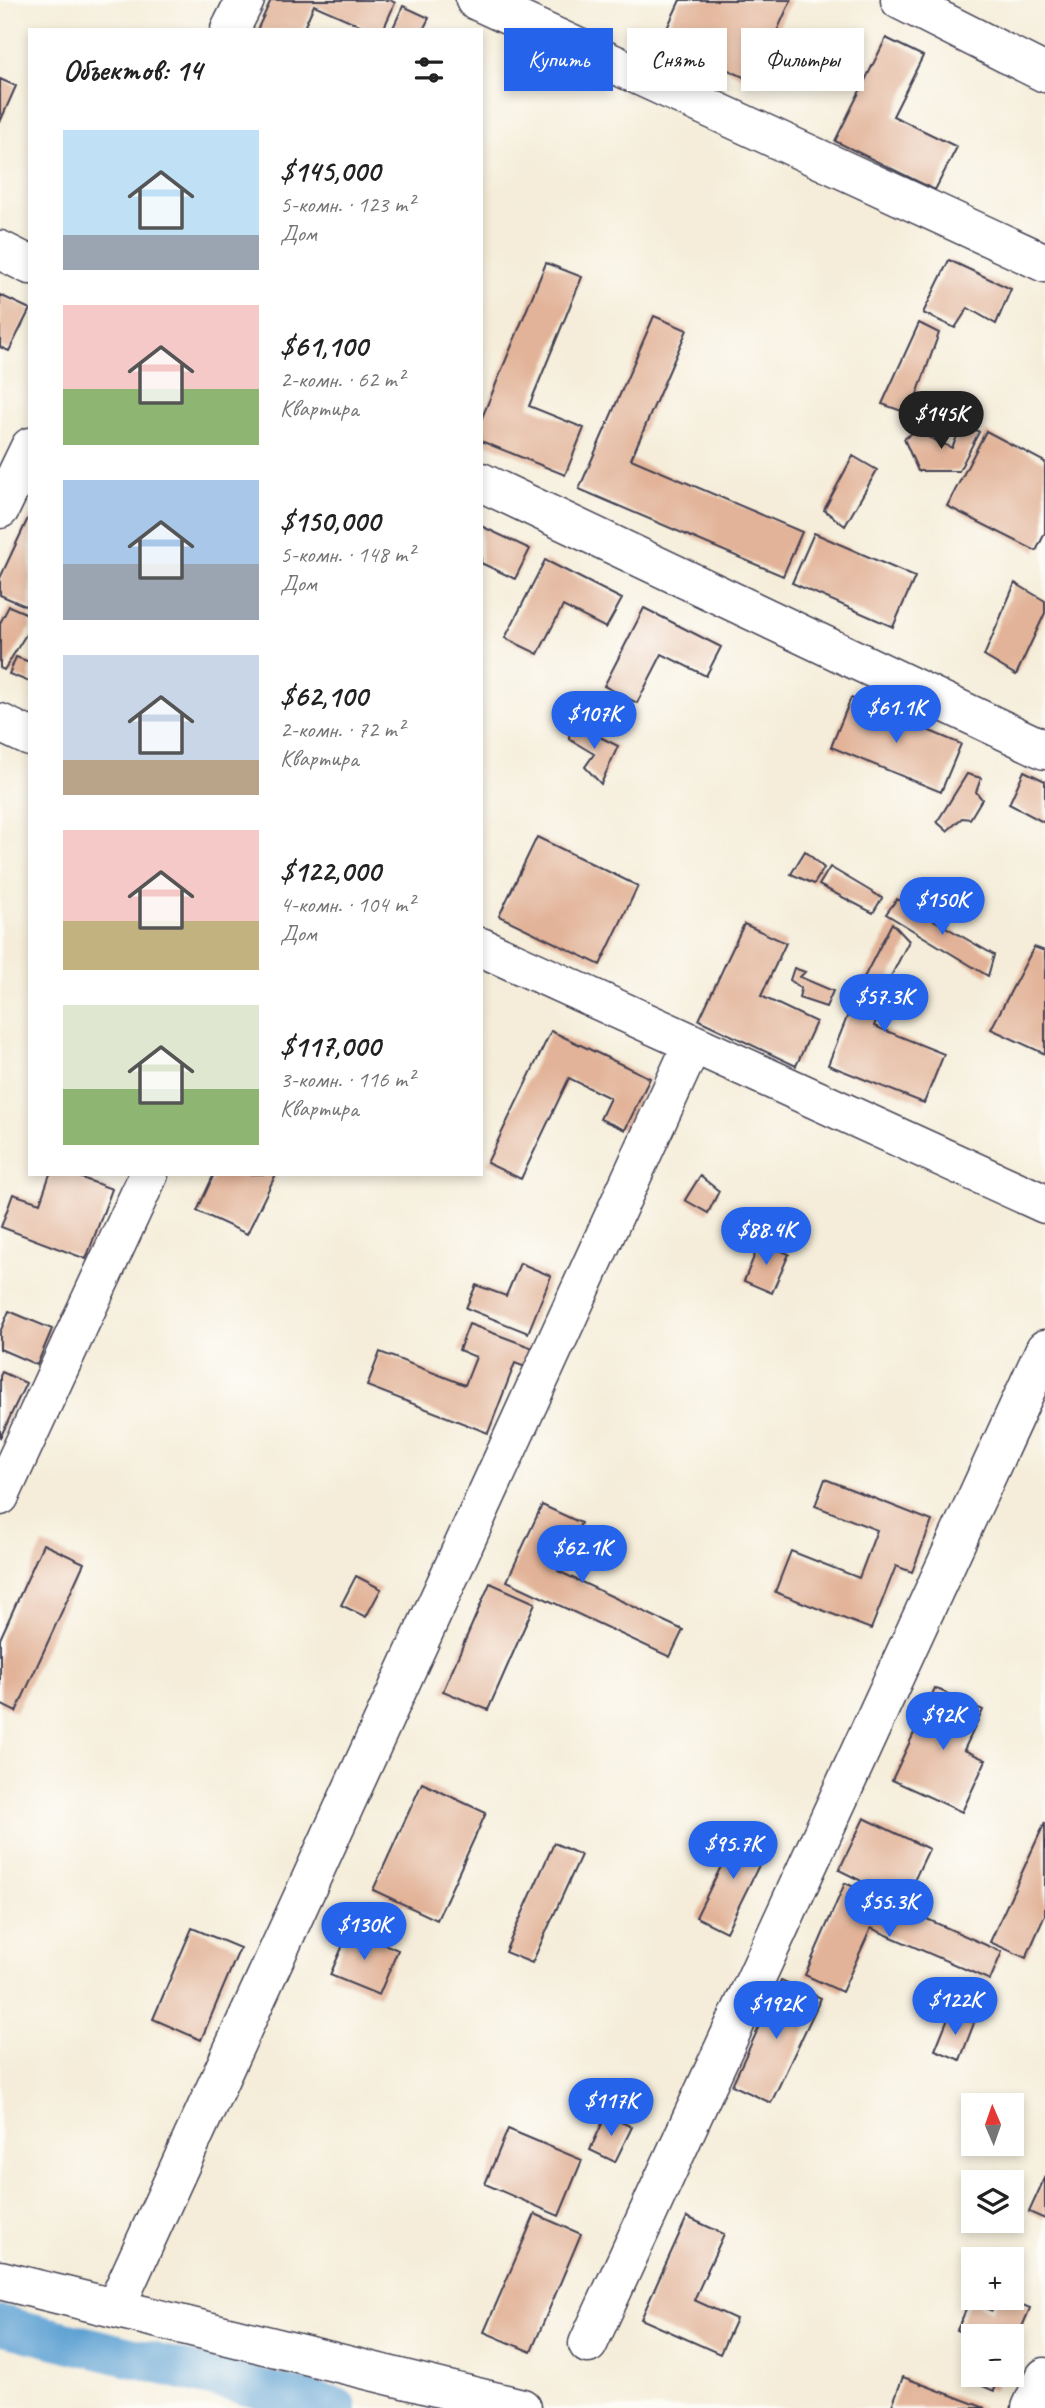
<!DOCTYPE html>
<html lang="ru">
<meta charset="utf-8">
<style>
body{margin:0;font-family:Caveat,sans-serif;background:#f6f6f6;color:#222;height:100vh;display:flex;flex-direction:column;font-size:26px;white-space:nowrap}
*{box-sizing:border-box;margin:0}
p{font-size:23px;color:#767676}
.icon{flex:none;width:38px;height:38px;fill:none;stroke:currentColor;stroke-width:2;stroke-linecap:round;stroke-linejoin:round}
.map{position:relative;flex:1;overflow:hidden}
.details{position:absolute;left:28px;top:28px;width:455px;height:1148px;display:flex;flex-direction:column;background:#fff;border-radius:0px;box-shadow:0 4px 10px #0003}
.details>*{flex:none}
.banner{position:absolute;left:504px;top:28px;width:436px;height:63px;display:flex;gap:14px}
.needle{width:46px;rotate:358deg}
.buttons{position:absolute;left:961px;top:2093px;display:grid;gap:14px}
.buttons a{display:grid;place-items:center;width:63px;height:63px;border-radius:0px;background:#fff;box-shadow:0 4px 10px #0003;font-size:35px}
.price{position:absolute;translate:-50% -60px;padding:0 16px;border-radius:24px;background:#2563eb;color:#fff;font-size:23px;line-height:46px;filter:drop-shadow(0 2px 4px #0008)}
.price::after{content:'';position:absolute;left:50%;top:42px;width:21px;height:16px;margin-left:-10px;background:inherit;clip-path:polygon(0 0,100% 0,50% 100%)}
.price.selected{background:#222;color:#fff}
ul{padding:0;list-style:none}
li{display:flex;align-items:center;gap:21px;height:175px;padding:0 35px}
li span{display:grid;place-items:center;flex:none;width:196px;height:140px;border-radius:0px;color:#555}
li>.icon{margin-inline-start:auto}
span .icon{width:84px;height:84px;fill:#fffc;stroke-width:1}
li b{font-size:30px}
h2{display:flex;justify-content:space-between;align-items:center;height:84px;padding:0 35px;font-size:30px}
.chip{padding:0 24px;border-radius:0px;background:#fff;box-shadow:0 4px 10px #0003;font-size:24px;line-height:63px}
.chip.selected{background:#2563eb;color:#fff}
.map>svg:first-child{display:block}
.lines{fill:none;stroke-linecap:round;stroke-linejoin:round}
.canal{stroke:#5ea2d3;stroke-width:40}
.building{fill:#e2b398}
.minor-casing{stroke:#424053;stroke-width:41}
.tertiary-casing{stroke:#424053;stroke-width:41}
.minor{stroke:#fff;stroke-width:38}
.tertiary{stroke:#fff;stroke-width:38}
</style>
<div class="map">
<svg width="1045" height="2408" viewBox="0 0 1045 2408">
<rect width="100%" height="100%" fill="#fdfcf7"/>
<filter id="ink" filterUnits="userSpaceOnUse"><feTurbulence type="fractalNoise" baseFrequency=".0143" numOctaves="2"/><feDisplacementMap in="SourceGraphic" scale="14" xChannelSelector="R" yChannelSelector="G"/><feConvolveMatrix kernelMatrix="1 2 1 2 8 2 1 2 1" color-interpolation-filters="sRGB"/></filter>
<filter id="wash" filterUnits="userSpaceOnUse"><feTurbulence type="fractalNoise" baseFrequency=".00686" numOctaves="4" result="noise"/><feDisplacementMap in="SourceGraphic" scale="28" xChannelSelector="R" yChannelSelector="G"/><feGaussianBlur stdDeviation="1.57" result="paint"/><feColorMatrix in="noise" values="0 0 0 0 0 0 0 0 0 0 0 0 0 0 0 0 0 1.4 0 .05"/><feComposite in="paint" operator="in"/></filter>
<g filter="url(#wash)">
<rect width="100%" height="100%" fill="#f5edd9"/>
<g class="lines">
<path class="canal" d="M0,2325l337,83"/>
</g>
<g id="blocks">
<path class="building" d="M271,0h119l5,3 -12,27h-12l-57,-25 -11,25h-46z
M680,0h111l-37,82 -92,-43z
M403,6l26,12 -6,12h-31z
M886,38l37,18 -30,60 64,31 -22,43 -100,-49z
M0,79l16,7 -16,36z
M949,260l62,29 -15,35 -28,-16 -13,20 -32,-15z
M546,263l36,14 -53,129 55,22 -19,47 -84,-34v-21z
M0,295l30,14 -21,42 -9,-4z
M654,316l33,14 -56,129 171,73 -19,44 -204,-87z
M919,323l20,10 -29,81 -28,-10z
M963,423l16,9 -20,39h-41l-14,-32 11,-8 37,17z
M986,431l59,31v71l-9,18 -89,-45z
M853,456l24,14 -32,56 -21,-16z
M30,514v94l-30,-13v-17z
M481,526l49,23 -15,30 -34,-16z
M814,533l101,44 -22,50 -101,-44z
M545,560l77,39 -16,29 -43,-22 -25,48 -33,-16z
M1015,583l30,18v12l-29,62 -32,-19z
M9,606l21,9v13l-26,42 -4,-2v-45z
M644,608l77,39 -15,29 -44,-22 -25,49 -33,-17z
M16,657l14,5v20l-21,-8z
M851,698l110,46 -20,48 -110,-45z
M570,722l48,24 -17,38 -16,-17 9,-13 -25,-15z
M1024,771l21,10v42l-36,-19z
M967,774l14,4 -5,14 6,7 -12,20 -8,-1 -15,13 -10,-9z
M537,837l101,49 -38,79 -101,-49z
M805,851l19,17 -10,16 -23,-10z
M830,867l52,31 -9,15 -54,-28z
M897,899l97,56 -6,21 -102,-62z
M892,923l17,18 -28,55 4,2 -11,28 70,28 -20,49 -96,-38 31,-78z
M744,924l42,19 -25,53 55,26 -20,44 -97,-46z
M1034,947l11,4v103l-54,-25z
M794,968l11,4 -5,5 33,14 -7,16 -27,-9 2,-10 -11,-8z
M551,1031l99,47 -25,52 -25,-11 10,-21 -41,-20 -48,101 -34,-16z
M50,1174h21l41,15 -26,70 -85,-32 12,-33 27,9z
M214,1174h62l-29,60 -50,-23z
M700,1176l19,15 -11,22 -23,-13z
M760,1242l29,12 -17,39 -28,-12z
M520,1263l31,13 -23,57 -62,-25 10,-23 30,11z
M9,1311l43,18 -15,36 -37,-16v-17z
M469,1324l72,27 -8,19 -18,-7 -27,70 -121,-47 13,-34 85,33 11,-28 -17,-7z
M2,1372l24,11 -26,55v-62z
M825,1479l107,42 -20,51 -16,-6 -25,63 -96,-37 16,-41 68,27 18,-48 -62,-24z
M542,1505l39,18 -23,48 125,59 -13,27 -163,-76z
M43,1544l41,19 -68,149 -16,-8v-65z
M356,1576l25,13 -15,28 -25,-12z
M490,1583l45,20 -47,107 -45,-19z
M935,1688l48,22 -19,40 22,10 -24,52 -70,-32z
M422,1783l64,30 -49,107 -64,-30z
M864,1818l65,31 -25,53 -65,-32z
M1045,1822v93l-19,43 -36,-16z
M739,1830l30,15 -43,87 -30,-15z
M554,1843l27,12 -49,108 -27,-11z
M845,1883l157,69 -12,28 -119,-52 -29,64 -37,-17z
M192,1928l48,20 -39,92 -48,-21z
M350,1929l48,21 -19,45 -49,-20z
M781,1980l40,18 -50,105 -39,-18z
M950,2013l24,10 -14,37 -25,-10z
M606,2115l26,12 -17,35 -25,-12z
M508,2129l74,31 -23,56 -74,-32z
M1045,2177v42l-16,-7z
M535,2214l46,20 -50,118 -47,-20z
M687,2217l37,17 -30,66 42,19 -16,35 -79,-35z
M998,2298h8l24,10 -18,43v-15h-40l-15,-6 13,-29 22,10z
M973,2357v18h28l-7,16 -30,-13z
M903,2377l82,31h-94z"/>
</g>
</g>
<g filter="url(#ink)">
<use href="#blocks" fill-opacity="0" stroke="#424053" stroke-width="2"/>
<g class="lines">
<defs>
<path id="minor" d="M475,0l570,263
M230,30l15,-30
M0,250l30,15
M481,482l564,268
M0,509l30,-62
M0,723l30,14
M481,947l564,257
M0,1496l149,-322
M0,2280l522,128
M115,2308l577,-1263
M588,2344l457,-995
M1031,2408l14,-31"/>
<path id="tertiary" d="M900,0l145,73"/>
</defs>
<use href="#minor" class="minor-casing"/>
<use href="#tertiary" class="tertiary-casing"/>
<use href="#minor" class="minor"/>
<use href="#tertiary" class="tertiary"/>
</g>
</g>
</svg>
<div class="buttons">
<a><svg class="needle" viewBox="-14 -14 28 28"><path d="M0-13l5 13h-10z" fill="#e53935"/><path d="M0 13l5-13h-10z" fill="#767676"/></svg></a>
<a><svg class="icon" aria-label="layers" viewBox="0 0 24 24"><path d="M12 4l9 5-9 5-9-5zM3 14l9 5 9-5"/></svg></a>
<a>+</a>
<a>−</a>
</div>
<b class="price selected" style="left:941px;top:451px">$145K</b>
<b class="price" style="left:896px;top:745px">$61.1K</b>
<b class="price" style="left:594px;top:751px">$107K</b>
<b class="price" style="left:942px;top:937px">$150K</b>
<b class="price" style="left:884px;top:1034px">$57.3K</b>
<b class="price" style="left:766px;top:1267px">$88.4K</b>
<b class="price" style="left:582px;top:1585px">$62.1K</b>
<b class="price" style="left:943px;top:1752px">$92K</b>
<b class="price" style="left:733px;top:1881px">$95.7K</b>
<b class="price" style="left:889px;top:1939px">$55.3K</b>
<b class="price" style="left:364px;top:1962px">$130K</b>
<b class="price" style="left:955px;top:2037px">$122K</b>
<b class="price" style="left:776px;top:2041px">$192K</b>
<b class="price" style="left:611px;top:2138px">$117K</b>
<div class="banner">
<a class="chip selected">Купить</a>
<a class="chip">Снять</a>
<a class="chip">Фильтры</a>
</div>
<section class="details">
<h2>Объектов: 14<svg class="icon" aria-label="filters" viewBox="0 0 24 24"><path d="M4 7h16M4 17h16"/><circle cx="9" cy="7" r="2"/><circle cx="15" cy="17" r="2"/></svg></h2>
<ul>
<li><span style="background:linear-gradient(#bfe0f5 75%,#9aa5b1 0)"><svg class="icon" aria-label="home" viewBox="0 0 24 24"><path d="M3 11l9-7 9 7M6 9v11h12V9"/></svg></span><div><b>$145,000</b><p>5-комн. · 123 m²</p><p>Дом</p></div></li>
<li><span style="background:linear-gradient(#f6c9c9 60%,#8fb573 0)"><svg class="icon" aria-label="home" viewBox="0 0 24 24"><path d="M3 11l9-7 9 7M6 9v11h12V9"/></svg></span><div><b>$61,100</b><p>2-комн. · 62 m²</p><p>Квартира</p></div></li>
<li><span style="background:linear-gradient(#a9c7e8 60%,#9aa5b1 0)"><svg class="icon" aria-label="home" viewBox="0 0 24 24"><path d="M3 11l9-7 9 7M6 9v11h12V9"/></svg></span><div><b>$150,000</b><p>5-комн. · 148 m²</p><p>Дом</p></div></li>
<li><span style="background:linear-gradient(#c9d6e8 75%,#b9a48a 0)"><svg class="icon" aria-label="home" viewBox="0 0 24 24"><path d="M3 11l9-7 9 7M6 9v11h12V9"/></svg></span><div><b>$62,100</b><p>2-комн. · 72 m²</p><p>Квартира</p></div></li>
<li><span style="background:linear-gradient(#f6c9c9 65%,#c2b280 0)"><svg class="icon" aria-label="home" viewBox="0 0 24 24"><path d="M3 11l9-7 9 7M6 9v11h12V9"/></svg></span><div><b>$122,000</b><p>4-комн. · 104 m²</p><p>Дом</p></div></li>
<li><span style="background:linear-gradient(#dfe7d0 60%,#8fb573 0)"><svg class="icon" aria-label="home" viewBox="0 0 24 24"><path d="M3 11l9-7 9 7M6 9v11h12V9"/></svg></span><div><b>$117,000</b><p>3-комн. · 116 m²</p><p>Квартира</p></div></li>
</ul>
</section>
</div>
